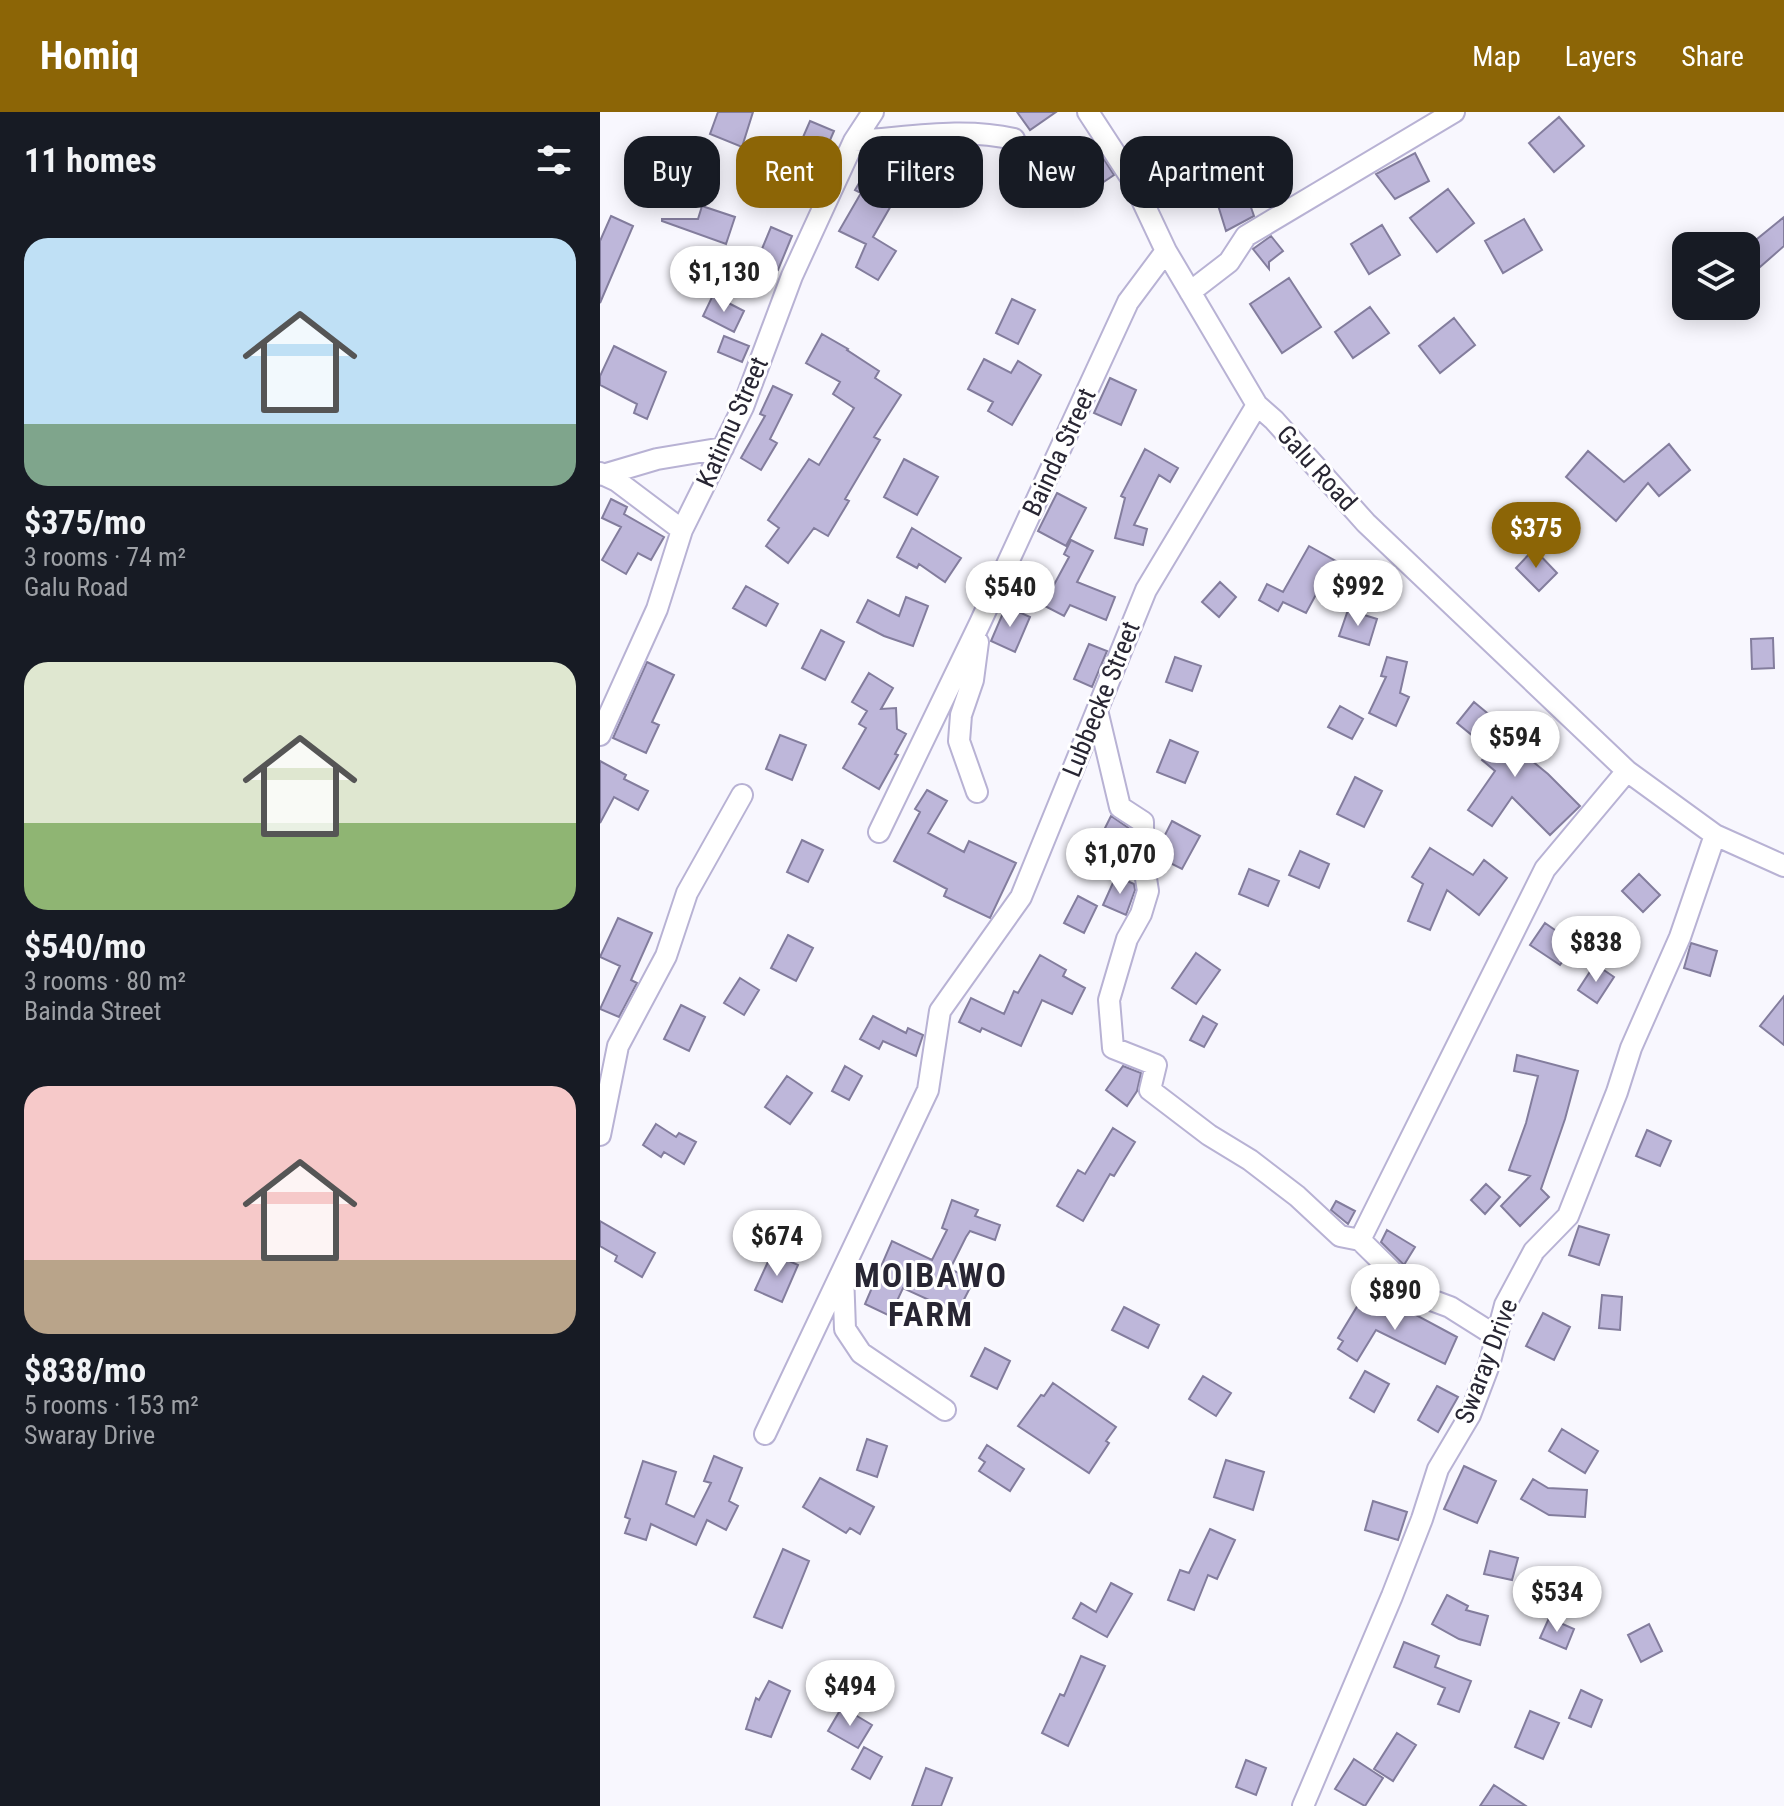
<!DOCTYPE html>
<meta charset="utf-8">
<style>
body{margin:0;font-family:"Roboto Condensed",sans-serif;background:#20242c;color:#f1f3f6;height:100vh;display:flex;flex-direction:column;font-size:30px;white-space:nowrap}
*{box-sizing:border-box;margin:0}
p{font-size:26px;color:#9ea1a6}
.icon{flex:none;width:44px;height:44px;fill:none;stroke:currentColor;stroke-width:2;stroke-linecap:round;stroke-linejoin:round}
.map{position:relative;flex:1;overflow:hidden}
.side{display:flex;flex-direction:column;background:#171b24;width:600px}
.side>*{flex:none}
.hud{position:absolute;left:24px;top:24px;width:760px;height:72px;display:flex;gap:16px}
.fabs{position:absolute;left:1072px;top:120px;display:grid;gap:16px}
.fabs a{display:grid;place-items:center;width:88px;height:88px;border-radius:16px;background:#171b24;box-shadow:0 4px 20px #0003;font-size:40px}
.price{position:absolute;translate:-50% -68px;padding:0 18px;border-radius:28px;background:#fff;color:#222;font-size:26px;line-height:52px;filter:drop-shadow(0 2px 4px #0008)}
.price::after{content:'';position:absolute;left:50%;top:48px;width:24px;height:18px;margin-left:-12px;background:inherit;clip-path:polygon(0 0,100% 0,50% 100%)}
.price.active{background:#8c6506;color:#fff}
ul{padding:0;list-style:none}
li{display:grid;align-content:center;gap:16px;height:424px;padding:0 24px}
li span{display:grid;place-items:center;height:248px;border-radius:24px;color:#555}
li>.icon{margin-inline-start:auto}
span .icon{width:144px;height:144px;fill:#fffc;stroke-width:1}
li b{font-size:34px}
h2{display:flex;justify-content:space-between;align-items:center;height:96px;padding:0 24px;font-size:34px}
.pill{padding:0 28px;border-radius:24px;background:#171b24;box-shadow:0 4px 20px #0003;font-size:28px;line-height:72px}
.pill.active{background:#8c6506;color:#fff}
header{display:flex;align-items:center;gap:48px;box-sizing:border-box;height:112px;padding:0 40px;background:#8c6506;color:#fff}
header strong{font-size:38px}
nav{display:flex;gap:44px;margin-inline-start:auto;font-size:28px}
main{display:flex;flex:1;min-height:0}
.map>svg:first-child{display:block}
.building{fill:#beb7da;stroke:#837d9d;stroke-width:2}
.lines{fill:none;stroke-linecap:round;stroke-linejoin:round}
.minor-casing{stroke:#b8b2d4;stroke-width:24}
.minor{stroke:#fff;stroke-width:20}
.labels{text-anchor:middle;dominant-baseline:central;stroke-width:6;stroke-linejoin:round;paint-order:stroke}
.street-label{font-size:26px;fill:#282633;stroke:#fff}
.district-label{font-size:34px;font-weight:bold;letter-spacing:2px;fill:#282633;stroke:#fff}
</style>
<header>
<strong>Homiq</strong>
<nav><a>Map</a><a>Layers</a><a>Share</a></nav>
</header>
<main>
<section class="side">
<h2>11 homes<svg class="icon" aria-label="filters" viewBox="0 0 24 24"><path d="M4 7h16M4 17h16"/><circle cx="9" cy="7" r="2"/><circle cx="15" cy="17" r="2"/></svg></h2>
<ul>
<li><span style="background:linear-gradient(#bfe0f5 75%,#7fa58c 0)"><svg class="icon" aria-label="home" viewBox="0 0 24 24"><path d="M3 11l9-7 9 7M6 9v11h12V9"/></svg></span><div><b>$375/mo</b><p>3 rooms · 74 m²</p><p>Galu Road</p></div></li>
<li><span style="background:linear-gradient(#dfe7d0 65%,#8fb573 0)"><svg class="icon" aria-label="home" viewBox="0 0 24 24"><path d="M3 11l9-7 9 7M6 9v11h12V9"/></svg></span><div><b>$540/mo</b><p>3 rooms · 80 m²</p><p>Bainda Street</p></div></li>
<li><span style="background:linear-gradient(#f6c9c9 70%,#b9a48a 0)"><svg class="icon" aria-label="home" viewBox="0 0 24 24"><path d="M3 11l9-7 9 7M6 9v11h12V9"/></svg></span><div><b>$838/mo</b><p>5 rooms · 153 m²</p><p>Swaray Drive</p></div></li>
</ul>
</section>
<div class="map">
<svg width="1184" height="1694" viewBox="0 0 1184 1694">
<rect width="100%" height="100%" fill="#f8f7fe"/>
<path class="building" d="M118,0h35l-11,35 -32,-13z
M417,0h39l-26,18z
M959,5l25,29 -30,26 -25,-29z
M210,9l24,10 -13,30 -24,-10z
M496,35l18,28 -21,14 -18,-28z
M422,39l19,28 -17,12 -19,-29z
M277,40h8l39,21 -16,30 -12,-6 -23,40 23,14 -18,29 -22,-13 10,-23 -27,-13 22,-38 -6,-3z
M815,41l14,28 -34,18 -19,-25z
M167,43l20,10 -15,33 -21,-10z
M848,77l26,34 -37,29 -27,-34z
M646,81l8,23 -28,15 -9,-29z
M102,94l33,11 -9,27 -64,-23v-2h36z
M11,104l22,10 -33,77v-62z
M1184,105v29l-24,21 -14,-19z
M924,107l18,31 -39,23 -18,-32z
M782,113l18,30 -31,19 -18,-30z
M171,115l21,9 -14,34 -21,-9z
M671,124l12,15 -14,11v7l-16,-20z
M689,166l32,49 -39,26 -32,-49z
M113,183l31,16 -10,21 -31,-16z
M412,187l23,11 -17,34 -22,-11z
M770,195l19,26 -36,25 -18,-26z
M854,206l21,27 -35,28 -21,-27z
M222,222l26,15 -1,1 32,21 -4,7 26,17 -27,42 6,3 -35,59 4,2 -21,35 -14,-8 -26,35 -22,-17 13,-18 -11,-8 41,-61 10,6 35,-57 -21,-14 7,-12 -34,-19z
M124,224l25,10 -7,16 -24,-10z
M14,234l52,26 -19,47 -13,-6 3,-9 -37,-19v-9z
M384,247l27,14 7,-12 23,14 -29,50 -24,-14 5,-9 -25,-13z
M510,266l26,12 -15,35 -27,-12z
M173,274l19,9 -22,44 7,4 -16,27 -20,-12 24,-42 -5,-2z
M1069,332l21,26 -31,26 -11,-13 -32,38 -50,-44 22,-26 36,31z
M545,337l33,19 -8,14 -11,-7 -25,50 13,4 -4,16 -28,-7 10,-40 -4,-2z
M304,347l34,18 -21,38 -33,-18z
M457,381l29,15 -20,38 -28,-15z
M11,387l16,8 -3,7 40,23 -13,23 -13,-7 -12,21 -24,-14 19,-33 -19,-9z
M312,416l49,30 -16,24 -26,-18 -2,4 -20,-11z
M471,428l22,11 -16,31 38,15 -9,23 -36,-15 -6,11 -21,-11 26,-48 -5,-3z
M709,434l32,18 -15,26 -6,-3 -14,26 -23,-11 -5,9 -19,-11 8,-16 16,8z
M934,437l23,24 -18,18 -23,-23z
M620,470l16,15 -17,20 -17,-15z
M146,474l32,18 -12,22 -33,-18z
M306,485l22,9 -15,40 -29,-10 -27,-14 11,-22 31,16z
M406,494l24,11 -15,35 -24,-11z
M748,498l29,9 -8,26 -30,-9z
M221,518l23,12 -19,38 -23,-12z
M1173,526l1,30 -22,1 -1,-30z
M489,532l18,7 -15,36 -18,-8z
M575,545l26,9 -9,25 -26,-9z
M787,545l20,5 -7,31 9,4 -13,29 -27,-13 17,-36 -5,-1z
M47,550l27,13 -22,47 7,3 -13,28 -33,-15z
M269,561l24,15 -12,21 15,-1 1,21 9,5 -11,20 3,1 -19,34 -36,-21 23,-40 -7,-4 8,-13 -15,-9z
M874,590l24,20 -5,7 55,45 32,32 -30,29 -38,-38 -20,29 -24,-16 27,-39 -13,-11 8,-10 -33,-27z
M740,594l23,13 -11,20 -24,-12z
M180,623l26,10 -14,35 -26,-11z
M570,628l28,12 -13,31 -28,-11z
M0,649l26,14 -2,4 24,12 -10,19 -24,-13 -14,26z
M755,665l27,14 -18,36 -27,-13z
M327,678l20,11 -19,32 36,19 5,-11 47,22 -26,55 -46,-22 3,-7 -53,-28 26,-49 -5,-3z
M511,704l19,13 -1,18 -27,-13z
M572,709l28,15 -18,33 -26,-13v-23l8,4z
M202,728l21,10 -15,32 -21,-10z
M830,736l43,27 11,-15 23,18 -28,37 -32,-25 -17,40 -22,-9 15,-37 -11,-7z
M700,739l29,13 -10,24 -30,-13z
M649,757l30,12 -11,25 -29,-12z
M1039,762l21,21 -17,17 -21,-21z
M516,764l18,8 1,6 -9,25 -23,-10z
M478,784l19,10 -13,27 -20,-10z
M18,806l34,15 -21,47 6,3 -18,34 -19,-8 20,-43 -20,-9z
M945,811l30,21 -15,21 -30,-20z
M188,823l25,13 -17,33 -25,-13z
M1091,831l26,8 -7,25 -26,-8z
M596,841l24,17 -24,34 -24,-16z
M440,843l26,15 -3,6 22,12 -13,26 -30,-14 -21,46 -39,-18 -2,4 -21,-10 12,-24 33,16 10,-23 4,2z
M995,852l19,13 -17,26 -19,-13z
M140,866l19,12 -15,25 -20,-12z
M1184,884v49l-24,-19z
M81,893l24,12 -16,34 -25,-12z
M273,904l33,17 2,-5 15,7 -7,21 -33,-15 -4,8 -19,-10z
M603,904l14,8 -13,23 -14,-7z
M917,943l61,16 -13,48 -24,70 8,8 -29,29 -19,-20 29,-30 -21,-6 17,-47 12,-47 -24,-5z
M245,954l17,10 -13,24 -17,-9z
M523,954l18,7 -4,18 -10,15 -21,-16z
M187,964l25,17 -22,31 -25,-17z
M56,1012l20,13 3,-4 17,9 -12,22 -20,-12 -3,5 -18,-12z
M513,1016l22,14 -21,34 -4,-2 -27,47 -26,-15 21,-36 7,4z
M1047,1018l24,11 -11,25 -24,-10z
M886,1072l14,13 -15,17 -14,-14z
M352,1088l26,10 -3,6 25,9 -5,15 -25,-9 -4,6 -16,32 24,11 -19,37 -18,-10 1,-3 -35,-16 -13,28 -25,-12 27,-63 40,19 15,-30 -5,-2z
M736,1089l19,10 -7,13 -17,-14z
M0,1109l55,32 -13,24 -27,-16 2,-5 -17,-10z
M979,1114l30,9 -10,30 -30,-10z
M787,1118l28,17 -11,18 -23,-23z
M172,1141l26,12 -16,37 -27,-12z
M1002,1183l20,2 -2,33 -21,-2z
M761,1188l24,15 7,-13 65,35 -12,27 -69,-34 -19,31 -19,-12 5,-8 -5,-3z
M524,1195l35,18 -11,23 -36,-18z
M943,1201l27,14 -16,33 -28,-14z
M385,1236l25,13 -13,28 -26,-13z
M765,1259l24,13 -15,28 -24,-14z
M603,1264l28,17 -15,23 -27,-17z
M453,1271l63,44 -10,14 3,2 -20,30 -71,-47 23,-31 3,1z
M837,1274l21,11 -20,35 -20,-12z
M962,1317l36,22 -13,22 -36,-22z
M267,1327l20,7 -10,31 -20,-7z
M387,1333l37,24 -14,22 -31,-20 6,-9 -6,-4z
M114,1344l28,12 -13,33 9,5 -12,24 -19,-10 -11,25 -45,-21 -5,16 -21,-7 5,-14 -5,-2 18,-56 33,11 -10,32 28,13 17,-34 -7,-2z
M626,1348l38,12 -11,38 -39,-13z
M864,1354l32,15 -19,42 -33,-14z
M220,1366l54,29 -14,27 -10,-6 -4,5 -43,-26z
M933,1367l15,9 39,2 -2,27 -36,-2 -28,-16z
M773,1389l34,11 -9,28 -33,-10z
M610,1417l25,11 -18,39 -9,-4 -14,35 -26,-10 12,-30 9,3z
M183,1437l26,12 -27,67 -28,-11z
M890,1439l28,7 -6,22 -28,-6z
M511,1471l21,11 -25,43 -34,-19 8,-15 15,9z
M847,1483l21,11 -2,4 22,6 -8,29 -21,-6 -27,-15z
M949,1506l25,11 -8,20 -26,-11z
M1049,1512l13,27 -21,11 -13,-27z
M804,1530l35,14 -4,11 36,14 -12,31 -21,-8 7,-16 -51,-21z
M481,1544l24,10 -37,80 -26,-13 18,-39 4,2z
M169,1569l21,10 -19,46 -25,-8 10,-31 3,2z
M981,1578l21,10 -11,27 -22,-9z
M242,1595l30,18 -14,23 -30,-17z
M930,1599l29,12 -16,36 -28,-12z
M797,1621l19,12 -23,36 -19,-12z
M264,1635l18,10 -12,22 -18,-10z
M754,1647l29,19 -18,28 -30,-17z
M646,1648l20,8 -10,27 -20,-8z
M326,1656l26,10 -11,28h-29z
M894,1673l32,21h-46z"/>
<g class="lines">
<defs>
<path id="minor" d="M488,0l45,69 33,70 91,154 17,15 92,103 261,248 88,64 69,31
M254,29c53,-3 107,-14 160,-2
M590,180l39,-30 17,-26 208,-124
M0,361l17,8 65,49
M3,363l54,-16 66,-11
M497,598l23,97 23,15v38l5,31 -7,23 -14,25 -18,61 4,48 43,17 -6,25 59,45 41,25 47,36 43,40 20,4 55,54 35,13 46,29
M0,623l57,-126 25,-79 61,-123 49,-131 62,-135 19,-29
M377,680l-18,-51 2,-26 12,-35 5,-38
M279,720l101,-209 148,-321 38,-51
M0,1023l18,-89 48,-90 21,-63 55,-98
M760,1128l185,-371 82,-98
M243,1161l2,56 16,24 84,57
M165,1322l163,-344 12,-79 81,-114 125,-307 111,-185
M703,1694l89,-210 30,-77 16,-50 32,-54 19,-50 16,-60 29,-54 34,-35 49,-124 14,-44 49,-111 35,-102"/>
</defs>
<use href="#minor" class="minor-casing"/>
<use href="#minor" class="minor"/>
</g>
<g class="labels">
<g class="street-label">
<text transform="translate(132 310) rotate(-66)">Katimu Street</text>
<text transform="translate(459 340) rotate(-65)">Bainda Street</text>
<text transform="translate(717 356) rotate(48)">Galu Road</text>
<text transform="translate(501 587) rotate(-68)">Lubbecke Street</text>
<text transform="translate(886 1249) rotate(-69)">Swaray Drive</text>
</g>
<g class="district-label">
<text x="331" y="1163">MOIBAWO<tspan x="331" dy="39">FARM</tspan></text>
</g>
</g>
</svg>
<div class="fabs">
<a><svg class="icon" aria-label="layers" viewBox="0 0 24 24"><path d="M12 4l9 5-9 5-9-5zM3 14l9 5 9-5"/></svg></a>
</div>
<b class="price" style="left:124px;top:202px">$1,130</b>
<b class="price active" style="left:936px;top:458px">$375</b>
<b class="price" style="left:758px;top:516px">$992</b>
<b class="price" style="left:410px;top:517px">$540</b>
<b class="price" style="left:915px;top:667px">$594</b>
<b class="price" style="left:520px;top:784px">$1,070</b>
<b class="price" style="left:996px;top:872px">$838</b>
<b class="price" style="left:177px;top:1166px">$674</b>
<b class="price" style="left:795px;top:1220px">$890</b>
<b class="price" style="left:957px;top:1522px">$534</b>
<b class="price" style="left:250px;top:1616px">$494</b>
<div class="hud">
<a class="pill">Buy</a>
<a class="pill active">Rent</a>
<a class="pill">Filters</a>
<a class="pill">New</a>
<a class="pill">Apartment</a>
</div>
</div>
</main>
